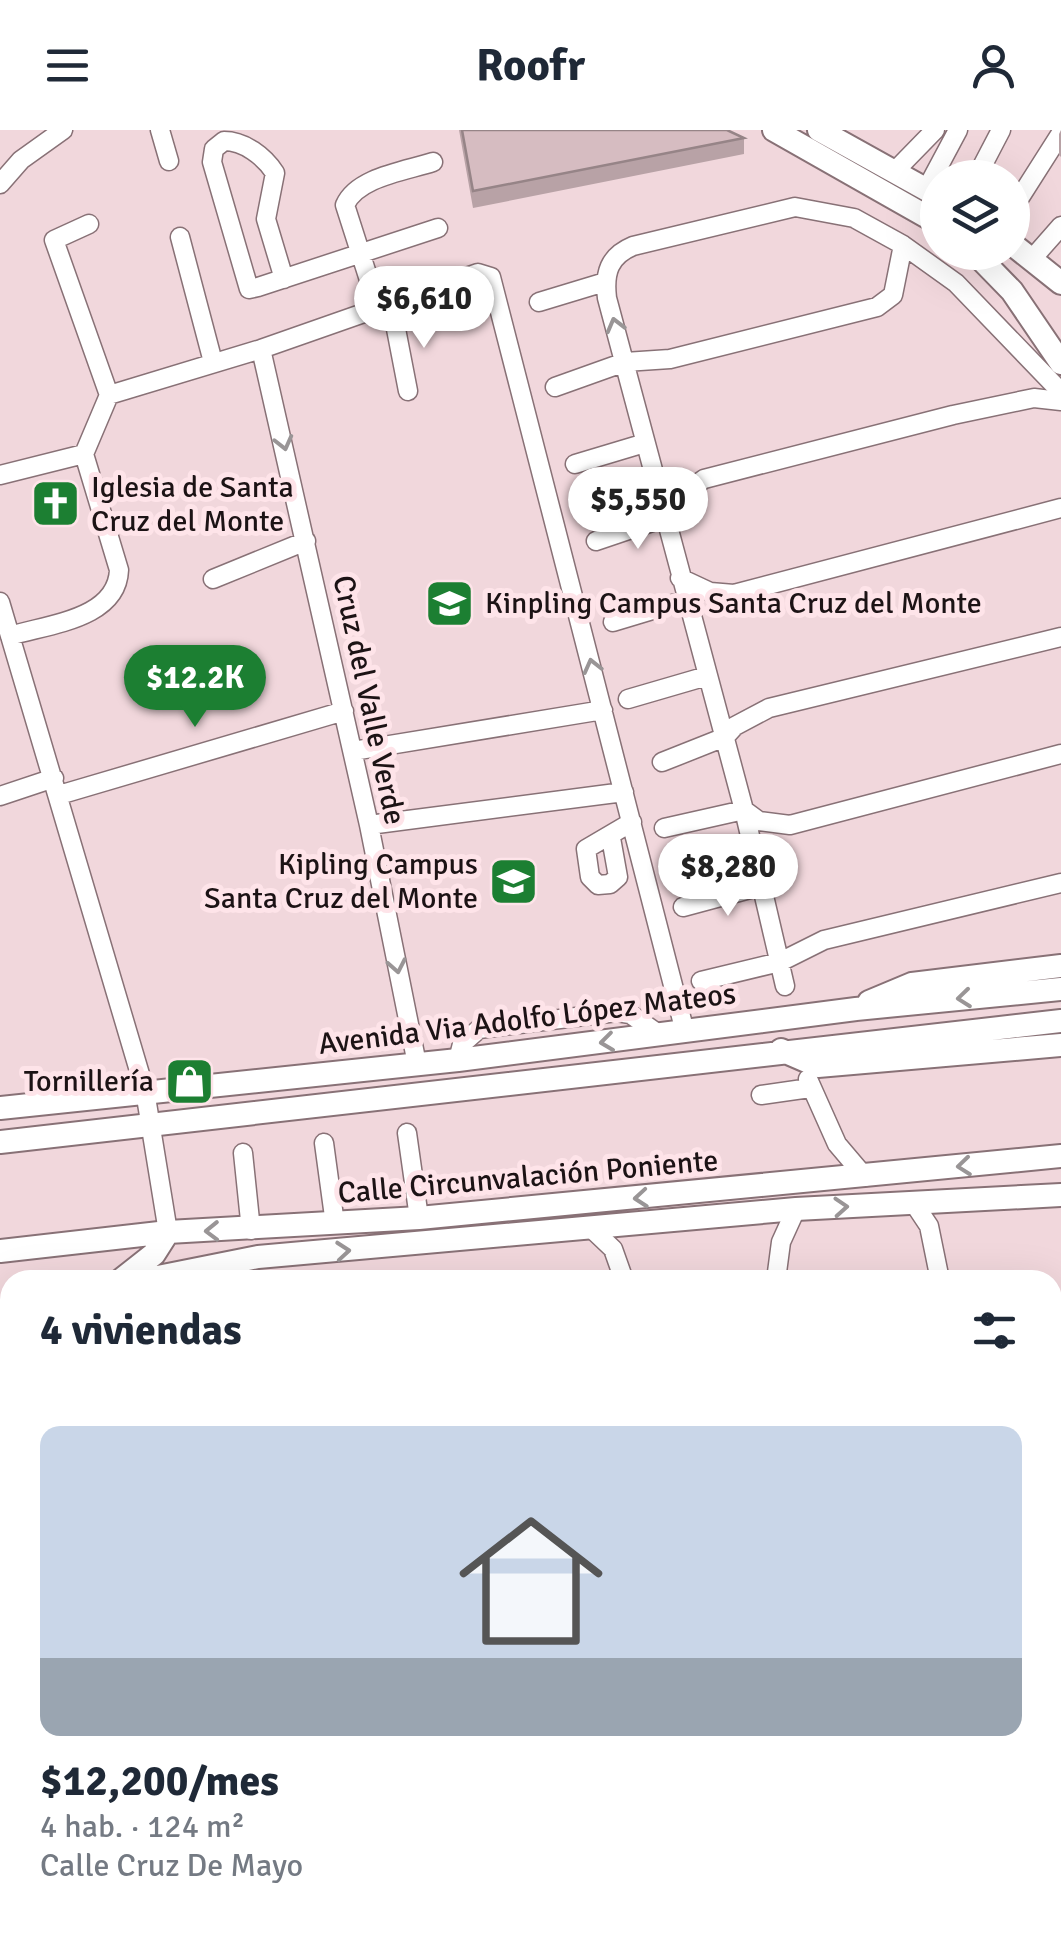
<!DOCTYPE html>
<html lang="es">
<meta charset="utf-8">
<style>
body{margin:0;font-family:Signika,sans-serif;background:#f6f6f7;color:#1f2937;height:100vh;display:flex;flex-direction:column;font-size:38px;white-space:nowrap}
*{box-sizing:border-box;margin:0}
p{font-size:32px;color:#747a83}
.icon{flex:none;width:55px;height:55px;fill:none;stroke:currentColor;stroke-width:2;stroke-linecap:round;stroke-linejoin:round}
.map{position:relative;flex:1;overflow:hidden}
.sheet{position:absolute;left:0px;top:1140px;width:1062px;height:672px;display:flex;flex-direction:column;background:#fff;border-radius:30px 30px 0 0;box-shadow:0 10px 40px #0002}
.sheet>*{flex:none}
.tools{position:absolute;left:920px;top:30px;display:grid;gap:20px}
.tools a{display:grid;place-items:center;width:110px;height:110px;border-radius:50%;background:#fff;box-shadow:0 10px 40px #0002;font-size:50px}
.price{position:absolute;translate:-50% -85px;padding:0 22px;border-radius:35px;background:#fff;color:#222;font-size:32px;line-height:65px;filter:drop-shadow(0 2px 5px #0008)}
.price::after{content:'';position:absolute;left:50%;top:60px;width:30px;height:22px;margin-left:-15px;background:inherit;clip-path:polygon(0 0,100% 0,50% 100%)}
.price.active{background:#1c7f32;color:#fff}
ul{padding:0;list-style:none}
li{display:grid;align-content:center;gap:20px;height:530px;padding:0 40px}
li span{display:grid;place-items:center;height:310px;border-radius:20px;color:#555}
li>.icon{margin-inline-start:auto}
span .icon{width:180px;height:180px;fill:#fffc;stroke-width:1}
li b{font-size:42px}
h2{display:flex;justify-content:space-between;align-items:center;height:120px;padding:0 40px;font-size:42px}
header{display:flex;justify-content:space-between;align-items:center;height:130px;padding:0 40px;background:#fff;font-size:45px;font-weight:700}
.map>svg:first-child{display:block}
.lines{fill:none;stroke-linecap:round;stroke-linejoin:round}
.minor-casing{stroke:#887176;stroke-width:21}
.major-casing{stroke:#887176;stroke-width:26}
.minor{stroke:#fff;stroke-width:18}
.major{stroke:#fff;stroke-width:22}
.wall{fill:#b8a2a6}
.building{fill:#d6bcc1;stroke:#968487;stroke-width:2.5}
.oneway{stroke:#999596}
.labels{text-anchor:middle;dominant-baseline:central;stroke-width:10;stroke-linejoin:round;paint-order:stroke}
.poi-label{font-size:30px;fill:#1c1315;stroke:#fee4e9;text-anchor:start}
.street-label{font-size:30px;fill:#1c1315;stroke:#fee4e9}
</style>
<header><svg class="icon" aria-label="menu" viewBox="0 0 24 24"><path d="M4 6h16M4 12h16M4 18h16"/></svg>Roofr<svg class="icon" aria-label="person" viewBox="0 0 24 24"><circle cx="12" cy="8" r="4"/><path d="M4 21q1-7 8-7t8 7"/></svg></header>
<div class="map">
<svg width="1061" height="1811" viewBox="0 0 1061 1811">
<rect width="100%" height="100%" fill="#f1d7dc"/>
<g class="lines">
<defs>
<path id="minor" d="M160,0l9,31
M894,42l41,-42
M976,48l25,-48
M0,54l21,-24 42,-30
M926,60l32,-60
M1012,80l49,-77
M89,94l-35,16 55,155
M180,107l33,125
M1032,129l29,-33
M284,149l-18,-60 9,-46c-11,-17 -31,-32 -51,-32l-10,8 -2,13 37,127 9,-2 180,-59
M539,172l66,-20
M391,173l17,88
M378,178l-33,-103c12,-28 61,-34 88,-43
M261,219l108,476 48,239
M555,257l70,-25 45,-3 207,-52 16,-12 10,-50
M109,265l152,-46 217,-76 13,4 194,755
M84,324l25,-59
M575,334l70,-21
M0,345l84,-21
M596,411l68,-23 15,-21 25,-18 249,-64 81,-17 27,3
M680,448l30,14 24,2 327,-86
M213,449l93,-38
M0,472l145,489 23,141
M613,492l73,-22
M10,506c39,-12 107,-17 109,-66l-35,-116
M628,569l79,-23
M353,621l250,-41
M662,632l63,-25 10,-11 34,-18 292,-71
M59,665l285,-84
M0,666l54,-18
M369,695l255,-33
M664,698l80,-18 15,11 31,4 271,-71
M611,708l7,39 -8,7 -12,1 -8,-8 -4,-28 46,-27
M683,777l78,-21
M701,851l79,-19 44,-22 237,-57
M785,856l-41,-176 -137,-512c-3,-25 2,-42 26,-52l162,-39 59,11 49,27 53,38 105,109
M458,930l4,-16 17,-15 138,-17 13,2 30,21
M808,949l29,65 28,33
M761,965l49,-7
M407,1003l12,85
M324,1013l11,81
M243,1023l8,77
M913,1072l16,24 11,54
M593,1100l20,19 11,31
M776,1150l5,-38 15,-33
M1052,1351l9,-11
M0,1358l10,-3
M0,1513l10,-2
M1052,1578l9,-6
M0,1682l10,-2
M1052,1765l9,-4
M0,1782l10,3
M69,1802l29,9
M546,1802l8,9
M908,1811l30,-9"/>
<path id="major" d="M774,0l164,93
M819,0l119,66
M1012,114l49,39
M974,122l38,39 49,72
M869,872l43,-18 149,-18
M781,920l37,16 243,-21
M0,978l458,-48 398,-51 205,-20
M0,1012l1061,-121
M0,1121l168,-19 251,-14 642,-62
M121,1150l33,-26 14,-22
M143,1150l115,-23 538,-48 265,-14
M0,1185l10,-3"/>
</defs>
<use href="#minor" class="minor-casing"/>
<use href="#major" class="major-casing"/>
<use href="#minor" class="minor"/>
<use href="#major" class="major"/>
</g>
<path class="wall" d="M459,0h268l17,8v16l-271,54z
M1061,0v27l-2,-2v-21z"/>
<path class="building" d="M462,0h265l17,8 -271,53z"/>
<defs><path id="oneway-chevron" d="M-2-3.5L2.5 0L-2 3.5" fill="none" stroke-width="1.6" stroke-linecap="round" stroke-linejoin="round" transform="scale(2.5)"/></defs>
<g class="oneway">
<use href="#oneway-chevron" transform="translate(615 195) rotate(-105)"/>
<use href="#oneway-chevron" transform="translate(284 313) rotate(76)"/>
<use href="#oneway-chevron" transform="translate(592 536) rotate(-104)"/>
<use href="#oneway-chevron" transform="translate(397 836) rotate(79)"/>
<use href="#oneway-chevron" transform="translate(964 868) rotate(174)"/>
<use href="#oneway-chevron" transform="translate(607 912) rotate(173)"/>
<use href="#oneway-chevron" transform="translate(964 1036) rotate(174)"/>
<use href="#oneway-chevron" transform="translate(641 1068) rotate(175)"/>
<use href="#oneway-chevron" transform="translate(841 1077) rotate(-4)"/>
<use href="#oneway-chevron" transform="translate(212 1101) rotate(179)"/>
<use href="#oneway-chevron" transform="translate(343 1121) rotate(-5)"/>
</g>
<defs>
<symbol id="church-square" viewBox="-11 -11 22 22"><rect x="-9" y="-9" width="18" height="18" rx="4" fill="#1c7f32" stroke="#fee4e9"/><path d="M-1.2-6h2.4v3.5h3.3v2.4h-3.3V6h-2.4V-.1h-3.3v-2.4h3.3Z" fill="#fff"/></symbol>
<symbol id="school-square" viewBox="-11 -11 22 22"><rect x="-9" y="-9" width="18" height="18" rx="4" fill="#1c7f32" stroke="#fee4e9"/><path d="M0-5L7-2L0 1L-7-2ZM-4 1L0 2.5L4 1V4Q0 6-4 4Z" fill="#fff"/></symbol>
<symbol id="shop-square" viewBox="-11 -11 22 22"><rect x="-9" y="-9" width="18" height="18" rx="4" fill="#1c7f32" stroke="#fee4e9"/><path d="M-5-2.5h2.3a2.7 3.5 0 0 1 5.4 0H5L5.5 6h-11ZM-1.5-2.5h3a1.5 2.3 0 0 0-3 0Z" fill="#fff"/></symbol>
</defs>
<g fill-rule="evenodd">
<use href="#church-square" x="28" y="346" width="55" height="55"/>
<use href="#school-square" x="422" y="446" width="55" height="55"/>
<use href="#school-square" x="486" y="724" width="55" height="55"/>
<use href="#shop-square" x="162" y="924" width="55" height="55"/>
</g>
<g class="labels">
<g class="poi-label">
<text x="91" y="357">Iglesia de Santa<tspan x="91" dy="34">Cruz del Monte</tspan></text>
<text x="485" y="473">Kinpling Campus Santa Cruz del Monte</text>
<text x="478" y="734" text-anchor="end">Kipling Campus<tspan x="478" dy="34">Santa Cruz del Monte</tspan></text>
<text x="154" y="951" text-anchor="end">Tornillería</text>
</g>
<g class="street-label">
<text transform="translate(369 570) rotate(78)">Cruz del Valle Verde</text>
<text transform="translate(527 889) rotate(-7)">Avenida Via Adolfo López Mateos</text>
<text transform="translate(528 1047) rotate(-5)">Calle Circunvalación Poniente</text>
</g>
</g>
</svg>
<div class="tools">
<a><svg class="icon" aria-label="layers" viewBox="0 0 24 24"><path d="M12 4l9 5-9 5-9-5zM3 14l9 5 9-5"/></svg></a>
</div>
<b class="price" style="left:424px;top:221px">$6,610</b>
<b class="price" style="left:638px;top:422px">$5,550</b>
<b class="price active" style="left:195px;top:600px">$12.2K</b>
<b class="price" style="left:728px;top:789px">$8,280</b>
<section class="sheet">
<h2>4 viviendas<svg class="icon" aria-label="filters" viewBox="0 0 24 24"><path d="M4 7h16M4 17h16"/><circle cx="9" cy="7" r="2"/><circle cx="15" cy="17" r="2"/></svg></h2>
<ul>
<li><span style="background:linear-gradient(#c9d6e8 75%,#9aa5b1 0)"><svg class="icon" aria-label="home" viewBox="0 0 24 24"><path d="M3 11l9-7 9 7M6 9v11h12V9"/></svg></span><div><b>$12,200/mes</b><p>4 hab. · 124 m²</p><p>Calle Cruz De Mayo</p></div></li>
</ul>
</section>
</div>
